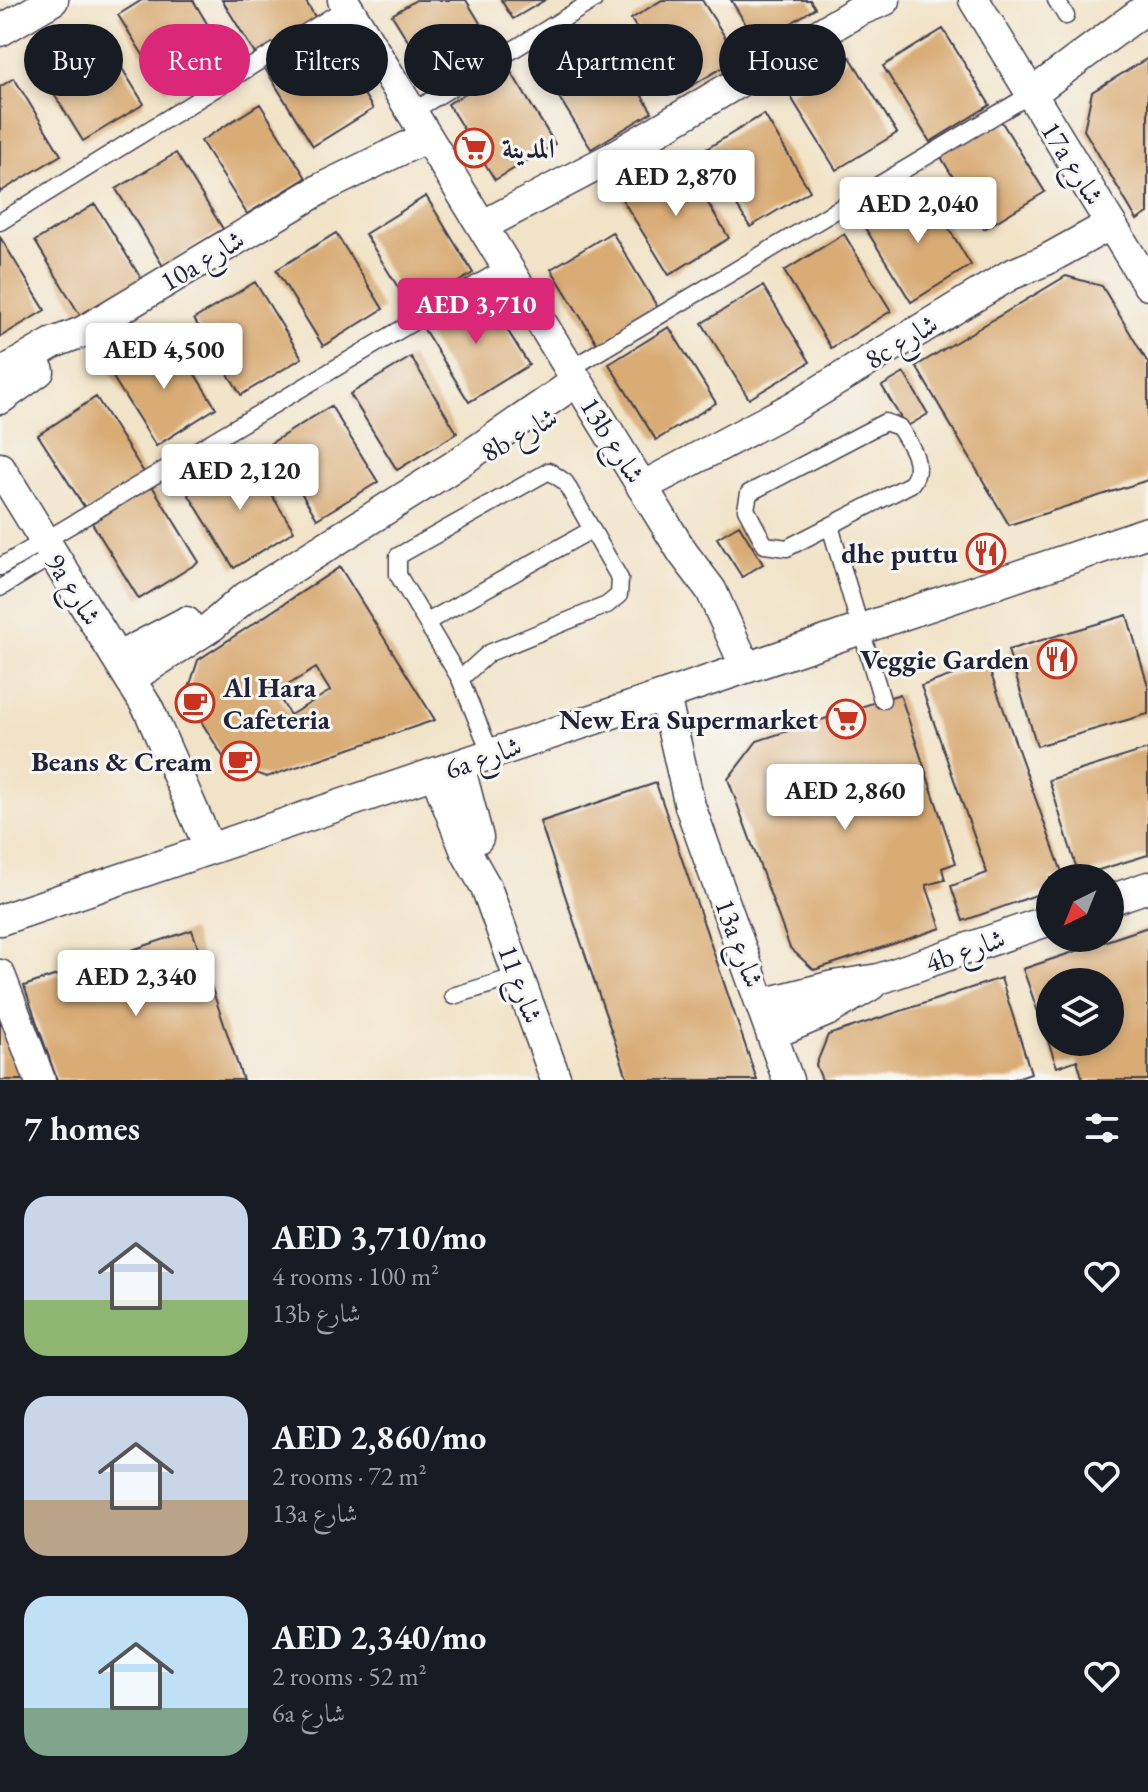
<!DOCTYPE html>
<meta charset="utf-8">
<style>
body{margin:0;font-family:"EB Garamond",Amiri,serif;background:#20242c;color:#f1f3f6;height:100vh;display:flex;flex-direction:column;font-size:30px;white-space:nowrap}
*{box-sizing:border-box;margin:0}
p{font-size:26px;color:#9ea1a6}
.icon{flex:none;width:44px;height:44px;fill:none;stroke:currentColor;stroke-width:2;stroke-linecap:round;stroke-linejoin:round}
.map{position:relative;height:1080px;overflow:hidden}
.drawer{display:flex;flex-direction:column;background:#171b24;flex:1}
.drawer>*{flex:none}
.guide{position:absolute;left:24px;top:24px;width:1100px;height:72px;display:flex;gap:16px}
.needle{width:52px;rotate:223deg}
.buttons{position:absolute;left:1036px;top:864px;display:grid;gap:16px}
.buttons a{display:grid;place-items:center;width:88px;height:88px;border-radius:50%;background:#171b24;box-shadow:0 4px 12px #0003;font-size:40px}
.price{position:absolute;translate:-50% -68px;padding:0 18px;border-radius:8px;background:#fff;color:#222;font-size:26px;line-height:52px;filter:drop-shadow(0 2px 4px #0008)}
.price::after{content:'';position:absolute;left:50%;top:48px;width:24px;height:18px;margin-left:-12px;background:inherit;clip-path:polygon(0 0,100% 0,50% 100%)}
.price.current{background:#db2777;color:#fff}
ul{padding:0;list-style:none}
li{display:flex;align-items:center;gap:24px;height:200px;padding:0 24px}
li span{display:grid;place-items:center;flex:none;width:224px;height:160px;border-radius:24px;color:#555}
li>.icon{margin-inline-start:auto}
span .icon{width:96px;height:96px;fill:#fffc;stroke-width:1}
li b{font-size:34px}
h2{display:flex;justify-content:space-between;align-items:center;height:96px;padding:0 24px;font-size:34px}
.chip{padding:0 28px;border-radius:36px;background:#171b24;box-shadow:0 4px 12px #0003;font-size:28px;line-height:72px}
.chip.current{background:#db2777;color:#fff}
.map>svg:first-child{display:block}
.building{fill:#d9ac76;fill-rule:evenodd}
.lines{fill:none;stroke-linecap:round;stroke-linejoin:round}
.service-casing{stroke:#413f50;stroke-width:19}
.minor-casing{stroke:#413f50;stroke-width:33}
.service{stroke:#fff;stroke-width:16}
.minor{stroke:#fff;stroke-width:30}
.labels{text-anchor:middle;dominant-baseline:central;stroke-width:6;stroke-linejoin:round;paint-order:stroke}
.poi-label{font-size:28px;font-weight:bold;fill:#22223b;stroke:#f6f6f2;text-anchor:end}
.street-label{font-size:28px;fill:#22223b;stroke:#f6f6f2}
</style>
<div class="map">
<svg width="1148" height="1080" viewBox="0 0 1148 1080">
<rect width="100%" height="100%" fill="#f6f6f2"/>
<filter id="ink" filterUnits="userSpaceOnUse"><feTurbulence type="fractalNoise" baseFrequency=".0125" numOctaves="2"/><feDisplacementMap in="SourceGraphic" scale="16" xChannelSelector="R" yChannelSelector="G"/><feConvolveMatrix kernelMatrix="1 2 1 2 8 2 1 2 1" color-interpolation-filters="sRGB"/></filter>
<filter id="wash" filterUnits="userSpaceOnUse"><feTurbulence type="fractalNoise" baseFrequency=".006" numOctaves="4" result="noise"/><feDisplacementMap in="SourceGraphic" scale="32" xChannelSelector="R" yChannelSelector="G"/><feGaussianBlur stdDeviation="1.8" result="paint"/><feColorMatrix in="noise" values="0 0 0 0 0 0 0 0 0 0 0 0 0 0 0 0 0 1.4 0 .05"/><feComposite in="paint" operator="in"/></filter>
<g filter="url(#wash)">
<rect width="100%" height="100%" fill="#f1e3c7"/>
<g id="blocks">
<path class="building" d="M142,0h51l32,54 -60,36 -47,-75z
M222,0h83l12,20 -60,37z
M416,0h50l33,54 -60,37 -47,-76z
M501,0h44l-32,19z
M662,0h40l36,58 -61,37 -46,-76z
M731,0h79l5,8 -57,36z
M97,28l47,76 -61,37 -47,-76z
M943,29l47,76 -60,37 -47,-76z
M327,33l46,76 -60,37 -47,-76z
M605,36l47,76 -61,37 -47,-76z
M850,57l47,76 -61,37 -47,-76z
M1148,58v155l-11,7 -53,-90 8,-38z
M508,67l47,77 -60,36 -47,-76z
M14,78l47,77 -61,37v-105z
M260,104l46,74 -59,36 -46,-73z
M764,114l46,77 -60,36 -47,-76z
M998,116l47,76 -61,37 -46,-77z
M176,153l47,76 -60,37 -47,-77z
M683,162l46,76 -60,37 -47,-76z
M925,189l46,76 -60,37 -47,-76z
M426,196l47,77 -61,37 -47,-76z
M95,204l47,76 -61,37 -46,-76z
M612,232l46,76 -60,37 -47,-76z
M336,233l47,76 -60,37 -47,-76z
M844,234l47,77 -60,37 -47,-77z
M0,237l45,73 -45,27z
M1066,276l36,10 46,77v117l-139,45 -93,-159z
M255,282l47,76 -61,37 -47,-76z
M763,286l47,76 -61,37 -47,-76z
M482,289l47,76 -60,37 -47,-76z
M669,327l47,76 -60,37 -47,-76z
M171,336l45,72 -60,38 -45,-72z
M411,357l46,76 -60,37 -47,-76z
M904,373l24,41 -22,13 -24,-41z
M96,397l49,77 -58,37 -49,-76z
M331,406l47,76 -61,37 -46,-76z
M247,455l47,76 -60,37 -47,-76z
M152,486l47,76 -60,37 -47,-76z
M739,525l24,39 -21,13 -25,-39z
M340,567l95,153 -168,57 -40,-14 -41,-66 12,-37zM316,668l14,23 -40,24 -14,-23z
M1127,615l21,71v28l-111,32 -29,-96z
M987,663l77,215h-14v12l-87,31 -12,-35 36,-13 -66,-187z
M900,694l56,169 -14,5 3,12 -19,5 15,43 -127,42 -24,-22 -62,-169 29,-38z
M1148,749v106l-69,21 -30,-96z
M656,783l101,297h-129l-88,-258z
M1148,927v153h-65l-6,-20 -20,7 -34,-98zM1050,982h60v60h-60z
M192,930l51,150h-186l-33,-94z
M1001,978l30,95 -20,7h-189l-6,-15 12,-30z
M0,1006l31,74h-31z"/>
</g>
</g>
<g filter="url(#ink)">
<use href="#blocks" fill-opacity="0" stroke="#413f50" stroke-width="2"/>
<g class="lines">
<defs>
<path id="service" d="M1056,0l10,16
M412,112l182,-112
M0,222l347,-215
M570,369l461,-275
M885,422l14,5c11,17 27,39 12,57l-124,64 -22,-3 -19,-36 3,-16z
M549,471l16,11 55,97 -1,16 -12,10 -118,48 -29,26 -62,-104v-19z
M830,526l52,174
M0,567l506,-300
M0,588l54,-33
M427,622l164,-92
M460,679l31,75
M453,996l65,-20"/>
<path id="minor" d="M343,0l340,553 28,37 35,78
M974,0l174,285
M0,31l53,-31
M1031,94l117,-87
M482,226l131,-69 245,-146 27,-11
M0,374l53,-31 29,-11 240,-144 105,-51
M0,399l39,-28
M0,468l149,242 61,139
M642,487l151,-80 217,-132 36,-15 65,-36
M117,658l69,-36
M130,679l82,-53 31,-27 208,-131 126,-87
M665,696l25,110 98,274
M459,765l19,73
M435,773l31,79 20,35 70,193
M1110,900l38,-13
M0,920l1148,-388
M0,975l40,105
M762,1004l71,-18 46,-7 171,-59
M772,1034l55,-23 44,-26"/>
</defs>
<use href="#service" class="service-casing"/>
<use href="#minor" class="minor-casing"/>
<use href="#service" class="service"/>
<use href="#minor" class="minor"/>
</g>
</g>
<defs>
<symbol id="supermarket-ring" viewBox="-11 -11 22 22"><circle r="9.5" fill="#f6f6f2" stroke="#c8321e" stroke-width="1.5"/><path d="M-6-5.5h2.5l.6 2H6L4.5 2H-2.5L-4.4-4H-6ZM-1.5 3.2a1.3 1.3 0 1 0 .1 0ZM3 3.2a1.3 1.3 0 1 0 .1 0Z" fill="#c8321e"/></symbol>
<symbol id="restaurant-ring" viewBox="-11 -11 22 22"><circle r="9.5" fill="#f6f6f2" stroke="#c8321e" stroke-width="1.5"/><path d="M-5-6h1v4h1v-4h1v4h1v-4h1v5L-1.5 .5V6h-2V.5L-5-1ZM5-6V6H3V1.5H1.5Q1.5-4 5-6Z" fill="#c8321e"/></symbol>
<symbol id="cafe-ring" viewBox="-11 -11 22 22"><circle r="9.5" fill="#f6f6f2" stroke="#c8321e" stroke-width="1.5"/><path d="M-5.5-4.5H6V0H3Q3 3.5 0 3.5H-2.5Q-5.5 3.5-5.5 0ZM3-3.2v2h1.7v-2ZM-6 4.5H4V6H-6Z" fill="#c8321e"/></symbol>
</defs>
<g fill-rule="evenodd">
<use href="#supermarket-ring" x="452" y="126" width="44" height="44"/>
<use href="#restaurant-ring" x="964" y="531" width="44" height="44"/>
<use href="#restaurant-ring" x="1035" y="637" width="44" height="44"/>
<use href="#cafe-ring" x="173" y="681" width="44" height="44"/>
<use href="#supermarket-ring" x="824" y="697" width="44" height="44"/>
<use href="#cafe-ring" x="218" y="739" width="44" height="44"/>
</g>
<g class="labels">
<g class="poi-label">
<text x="502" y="148" text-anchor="start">المدينة</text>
<text x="958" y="553">dhe puttu</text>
<text x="1029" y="659">Veggie Garden</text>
<text x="223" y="687" text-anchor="start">Al Hara<tspan x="223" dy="32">Cafeteria</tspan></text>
<text x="818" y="719">New Era Supermarket</text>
<text x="212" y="761">Beans &amp; Cream</text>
</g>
<g class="street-label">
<text transform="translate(1073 163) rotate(58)">17a شارع</text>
<text transform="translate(202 260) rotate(-31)">10a شارع</text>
<text transform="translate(901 341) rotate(-31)">8c شارع</text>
<text transform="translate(519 434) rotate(-29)">8b شارع</text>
<text transform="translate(613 440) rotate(58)">13b شارع</text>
<text transform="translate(74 589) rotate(58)">9a شارع</text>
<text transform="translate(483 757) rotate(-19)">6a شارع</text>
<text transform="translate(740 943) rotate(70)">13a شارع</text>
<text transform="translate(965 950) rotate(-19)">4b شارع</text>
<text transform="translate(521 984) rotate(70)">شارع 11</text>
</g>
</g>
</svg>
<div class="buttons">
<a><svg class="needle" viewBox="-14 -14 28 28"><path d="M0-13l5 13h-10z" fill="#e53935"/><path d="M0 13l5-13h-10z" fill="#9ea1a6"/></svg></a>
<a><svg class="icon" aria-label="layers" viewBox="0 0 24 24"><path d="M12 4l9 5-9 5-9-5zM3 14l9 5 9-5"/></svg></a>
</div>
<b class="price" style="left:676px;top:218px">AED 2,870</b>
<b class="price" style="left:918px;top:245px">AED 2,040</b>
<b class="price current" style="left:476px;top:346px">AED 3,710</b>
<b class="price" style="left:164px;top:391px">AED 4,500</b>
<b class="price" style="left:240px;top:512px">AED 2,120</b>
<b class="price" style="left:845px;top:832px">AED 2,860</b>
<b class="price" style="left:136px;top:1018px">AED 2,340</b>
<div class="guide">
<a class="chip">Buy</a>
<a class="chip current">Rent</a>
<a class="chip">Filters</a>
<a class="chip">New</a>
<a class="chip">Apartment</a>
<a class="chip">House</a>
</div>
</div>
<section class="drawer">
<h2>7 homes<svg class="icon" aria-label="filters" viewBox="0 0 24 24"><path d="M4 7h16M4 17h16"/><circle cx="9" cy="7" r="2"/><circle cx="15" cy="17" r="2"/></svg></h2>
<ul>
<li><span style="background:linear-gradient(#c9d6e8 65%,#8fb573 0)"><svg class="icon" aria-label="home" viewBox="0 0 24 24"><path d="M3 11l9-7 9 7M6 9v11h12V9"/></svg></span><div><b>AED 3,710/mo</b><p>4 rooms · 100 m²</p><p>13b شارع</p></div><svg class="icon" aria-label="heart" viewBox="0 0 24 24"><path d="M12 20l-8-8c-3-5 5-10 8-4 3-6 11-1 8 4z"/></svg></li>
<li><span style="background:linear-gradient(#c9d6e8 65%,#b9a48a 0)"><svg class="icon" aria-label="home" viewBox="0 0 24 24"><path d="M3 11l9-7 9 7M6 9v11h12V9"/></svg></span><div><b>AED 2,860/mo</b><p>2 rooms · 72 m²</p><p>13a شارع</p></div><svg class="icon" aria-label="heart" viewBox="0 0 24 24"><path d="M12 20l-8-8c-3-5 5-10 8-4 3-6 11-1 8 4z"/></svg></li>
<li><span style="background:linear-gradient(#bfe0f5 70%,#7fa58c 0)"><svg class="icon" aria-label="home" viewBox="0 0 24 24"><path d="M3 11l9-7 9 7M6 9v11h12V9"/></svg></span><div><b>AED 2,340/mo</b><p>2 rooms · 52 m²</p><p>6a شارع</p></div><svg class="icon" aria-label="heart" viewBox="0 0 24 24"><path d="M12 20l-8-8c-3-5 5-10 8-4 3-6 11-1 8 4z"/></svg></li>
</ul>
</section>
